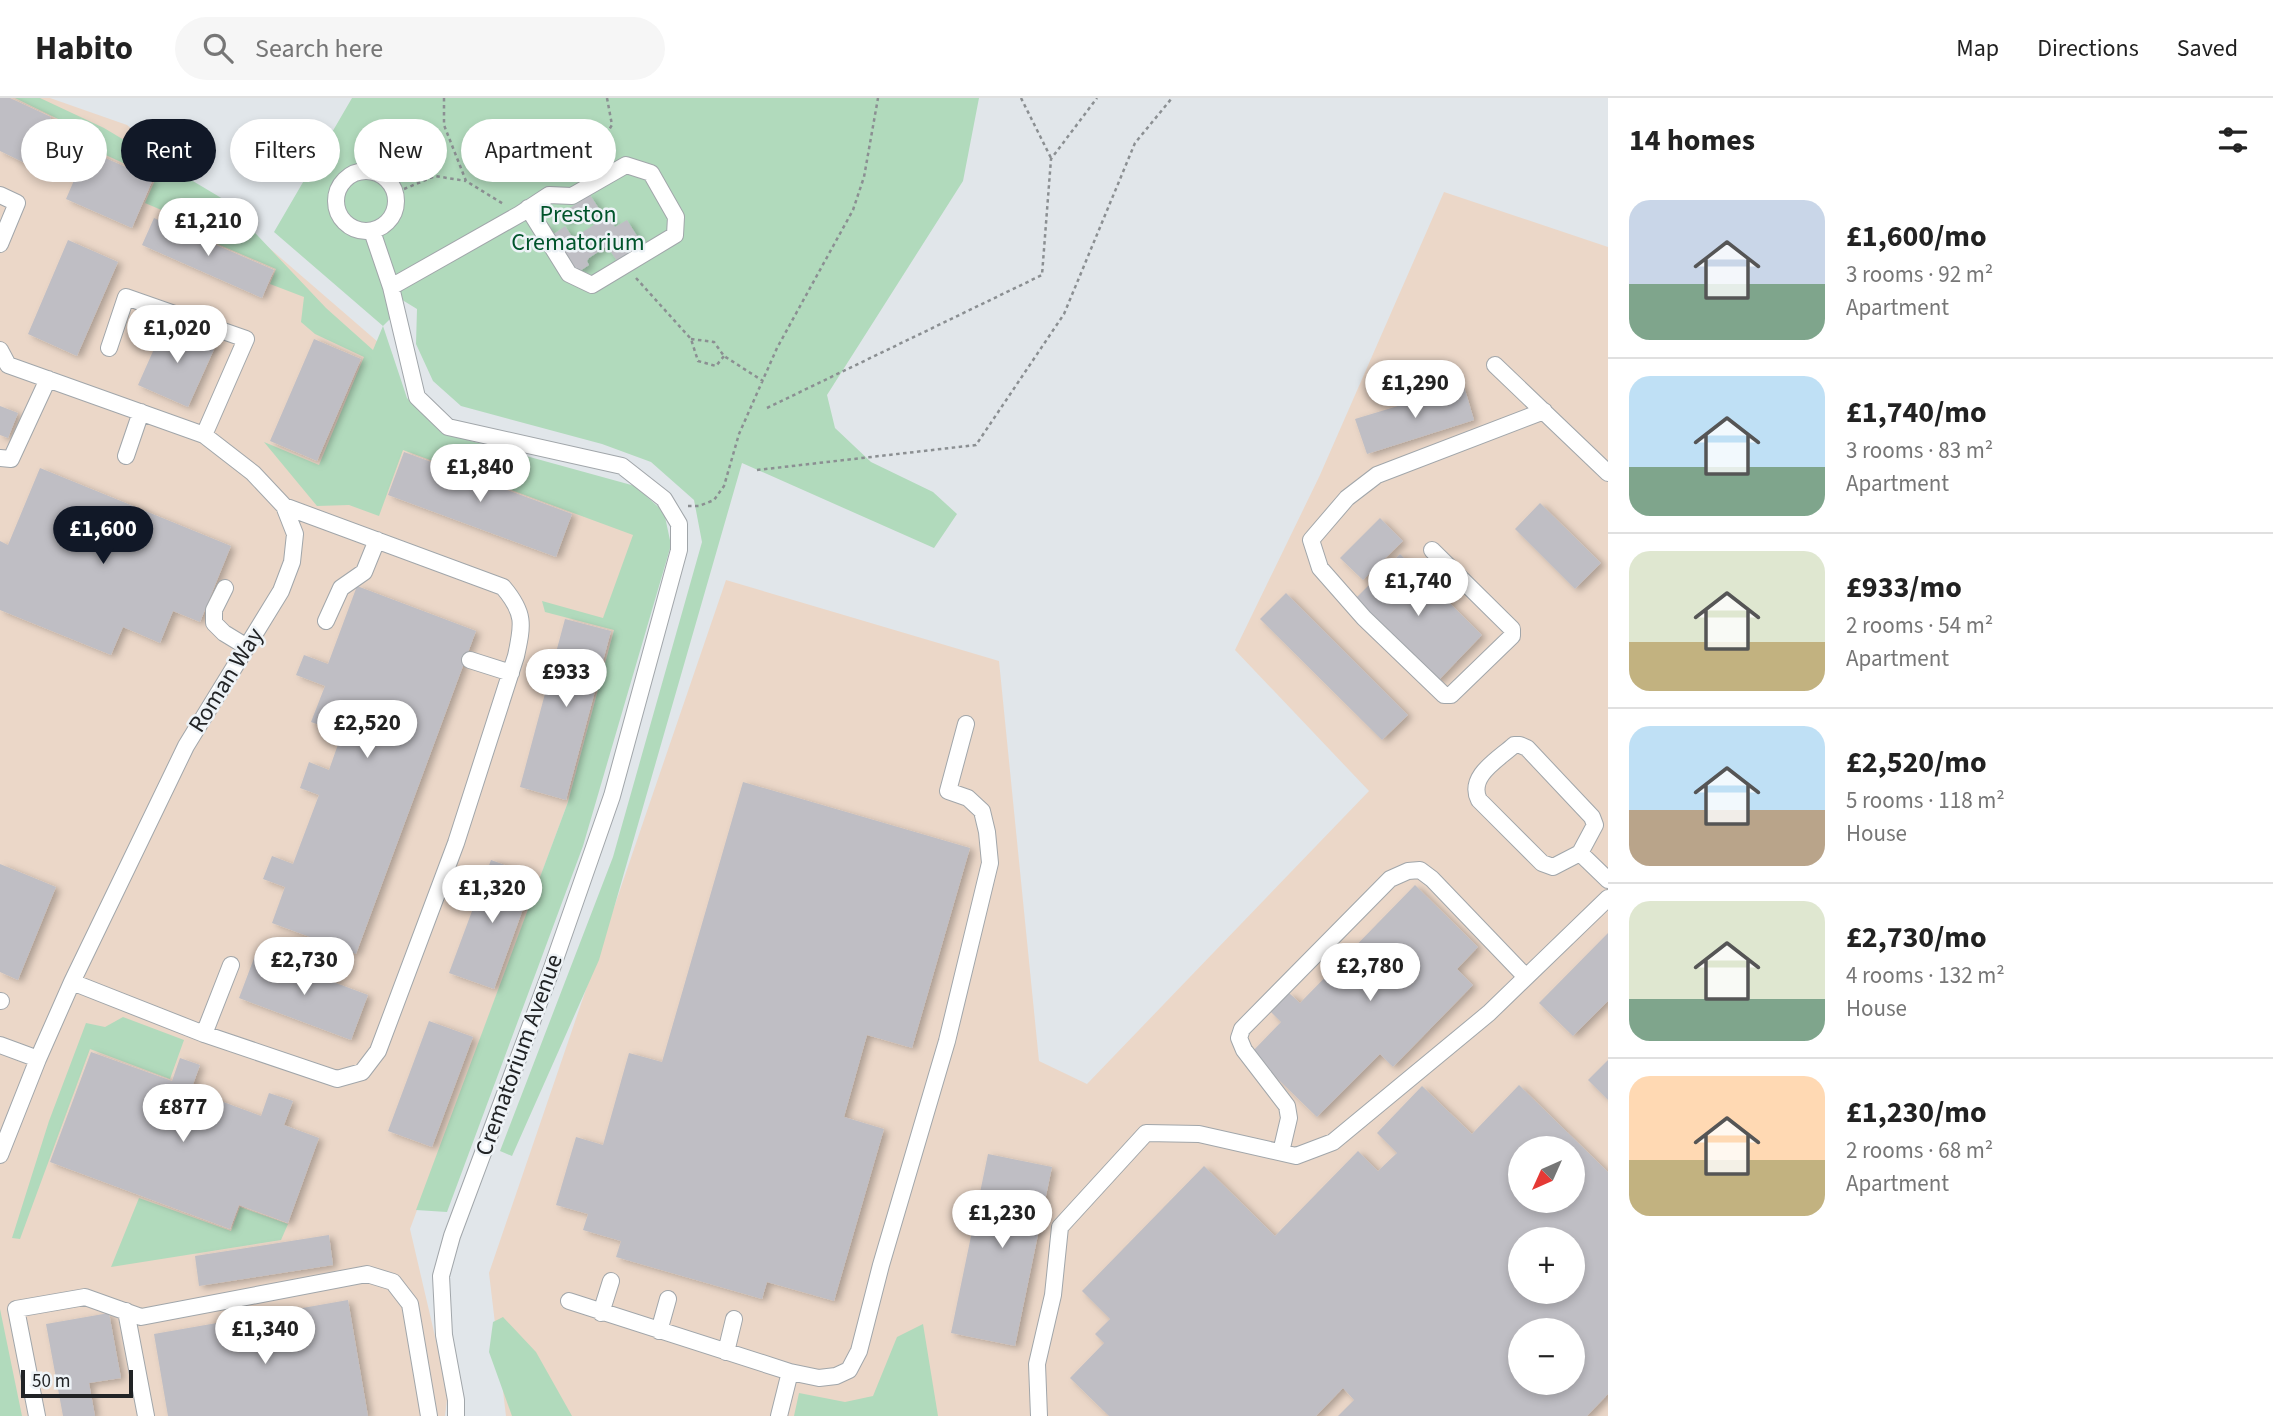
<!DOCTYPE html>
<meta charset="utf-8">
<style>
body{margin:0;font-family:"Source Sans 3",sans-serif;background:#f6f6f6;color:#222;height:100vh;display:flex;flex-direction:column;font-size:26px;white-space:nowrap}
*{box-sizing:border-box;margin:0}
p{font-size:23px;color:#767676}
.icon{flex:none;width:38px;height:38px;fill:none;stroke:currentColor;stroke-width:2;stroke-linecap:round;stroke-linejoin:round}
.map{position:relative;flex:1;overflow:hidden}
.side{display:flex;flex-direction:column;background:#fff;width:665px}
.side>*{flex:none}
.guide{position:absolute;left:21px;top:21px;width:665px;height:63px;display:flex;gap:14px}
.needle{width:46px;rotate:225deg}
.buttons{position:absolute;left:1508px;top:1038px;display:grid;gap:14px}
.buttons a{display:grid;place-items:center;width:77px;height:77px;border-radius:50%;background:#fff;box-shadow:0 4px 10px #0003;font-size:35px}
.scale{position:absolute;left:21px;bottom:18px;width:112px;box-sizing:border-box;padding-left:7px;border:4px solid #212325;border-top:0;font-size:19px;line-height:24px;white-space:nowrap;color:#212325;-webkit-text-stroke:5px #eef3f7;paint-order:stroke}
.price{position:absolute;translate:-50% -60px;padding:0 16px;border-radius:24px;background:#fff;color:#222;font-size:23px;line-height:46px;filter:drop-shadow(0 2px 4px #0008)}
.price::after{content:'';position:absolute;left:50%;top:42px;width:21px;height:16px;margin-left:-10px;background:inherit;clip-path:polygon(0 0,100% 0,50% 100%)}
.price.active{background:#111827;color:#fff}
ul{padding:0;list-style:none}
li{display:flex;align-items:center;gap:21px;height:175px;padding:0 21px}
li+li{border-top:2px solid #e0e0e0}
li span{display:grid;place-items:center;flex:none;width:196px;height:140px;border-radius:21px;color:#555}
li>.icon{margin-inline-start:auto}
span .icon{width:84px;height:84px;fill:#fffc;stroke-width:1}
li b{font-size:30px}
h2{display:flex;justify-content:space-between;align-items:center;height:84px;padding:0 21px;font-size:30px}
.chip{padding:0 24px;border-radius:32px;background:#fff;box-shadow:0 4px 10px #0003;font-size:24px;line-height:63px}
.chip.active{background:#111827;color:#fff}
header{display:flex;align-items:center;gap:42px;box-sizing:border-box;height:98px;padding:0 35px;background:#fff;border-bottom:2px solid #e0e0e0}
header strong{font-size:33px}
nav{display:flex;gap:38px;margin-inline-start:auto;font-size:24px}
.search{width:490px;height:63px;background:#f6f6f6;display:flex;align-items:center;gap:18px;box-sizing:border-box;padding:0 24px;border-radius:38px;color:#767676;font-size:26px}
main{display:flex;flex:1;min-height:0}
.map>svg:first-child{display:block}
.industrial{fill:#ebd7c8;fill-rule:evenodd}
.green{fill:#b1dabc}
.building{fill:#bfbec4;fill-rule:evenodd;filter:url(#shadow)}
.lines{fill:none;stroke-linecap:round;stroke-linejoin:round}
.minor-casing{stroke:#a1a6aa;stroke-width:18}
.path{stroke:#8b8f92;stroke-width:2.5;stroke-dasharray:3.5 3.5;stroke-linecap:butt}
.minor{stroke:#fff;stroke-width:16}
.labels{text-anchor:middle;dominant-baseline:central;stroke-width:5;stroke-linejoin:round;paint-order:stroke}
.park-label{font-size:24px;fill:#00542b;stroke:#eef3f7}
.street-label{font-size:24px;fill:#212325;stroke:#eef3f7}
</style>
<header>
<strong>Habito</strong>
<div class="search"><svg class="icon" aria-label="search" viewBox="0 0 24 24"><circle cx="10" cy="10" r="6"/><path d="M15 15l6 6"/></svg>Search here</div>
<nav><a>Map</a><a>Directions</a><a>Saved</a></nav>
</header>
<main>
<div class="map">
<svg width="1608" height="1318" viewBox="0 0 1608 1318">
<defs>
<filter id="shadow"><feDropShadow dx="4.5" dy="2.5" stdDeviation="3.5" flood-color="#0004"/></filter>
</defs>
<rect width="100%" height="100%" fill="#e1e6ea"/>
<path class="industrial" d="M0,0h50l77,27 266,230 -20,54 278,126 -37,95 -46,172 -158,427 38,163 -3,24h-445z
M1444,94l164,55v1169h-1102l-17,-143 237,-693 273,81 40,400 48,23 282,-293 -134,-141 85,-175zM1521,1050h52v52h-52zM1521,1141h52v53h-52zM1521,1232h52v52h-52z"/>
<path class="green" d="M15,0h25l64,30 119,71 103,109 47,42 10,-24 -109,-94 78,-134h627l-16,83 -136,214 8,33 36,34 62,30 24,22 -23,34 -192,-85 -143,497 -87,196 -12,-5 113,-294 89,-315 -8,-42 -43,-38 -49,-18 -141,-38 -28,-25 -17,-37 1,-35 -31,-19 5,28 -8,8 24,72 35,35 193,53 29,26 7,33 -88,301 -136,366 -31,-2 152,-408 46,-172 -69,-18 -3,-11 61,17 30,-83 -230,-85 -24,66 -30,-11 -32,1 -53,-64 55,23 45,-108 -49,-23 -14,-12 3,-25 -34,-13 6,-15 -61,-26 5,-8 -75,-32 11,-25 -70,-32 5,-11z
M123,919l61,23 -14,39 -80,-30 -70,190 -8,-1 37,-117 37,-98 19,4z
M139,1100l92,33 9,-24 48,17 -7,16 -170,27z
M0,1211l22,107h-22z
M503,1219l33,35 36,64h-60l-23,-64 4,-30z
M923,1226l15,92h-144l5,-23 46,9 28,-6 24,-59z"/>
<path class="building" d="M0,0h10l41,19 -22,48 -29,-14z
M87,52l66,29 -21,49 -66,-29z
M590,97l12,18 3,-2 10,16 12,-7 17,27 -25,17 -12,-18 -18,12 -2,3 2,4 -12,8 -36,-46 6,-3 7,10 11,-8 8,12 21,-13 -9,-14 -20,12 -6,-8z
M154,120l120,52 -12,28 -120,-53z
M68,142l50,22 -41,94 -49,-22z
M166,224l50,23 -28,62 -50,-22z
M314,241l47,20 -44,102 -47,-20z
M1464,288l10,34 -107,34 -12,-35z
M0,308l18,7 -10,25 -8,-3z
M404,354l168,62 -16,43 -168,-62z
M40,370l191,78 -31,76 -27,-11 -13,32 -37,-16 -12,28 -111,-45v-69l8,4z
M1540,405l61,60 -26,26 -60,-60z
M1380,420l23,23 -40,39 -23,-22z
M1400,456l82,81 -46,48 -83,-82z
M357,488l119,45 -120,323 -84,-31 13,-36 -22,-8 9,-23 21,8 26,-69 -19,-7 9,-26 20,8 13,-37 -31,-11 14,-36 -29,-11 8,-20 24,9z
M1286,495l122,122 -26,25 -122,-121z
M565,521l46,12 -45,169 -46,-13z
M743,684l227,66 -58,200 -45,-13 -23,82 40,12 -50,172 -67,-19 -5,17 -146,-42 5,-16 -38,-11 5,-16 -32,-9 20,-68 27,8 26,-92 33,9z
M491,762l44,16 -41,113 -45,-16z
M0,766l56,23 -38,93 -18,-8z
M1415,787l63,62 -21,22 16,16 -80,82 -13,-13 -63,63 -66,-64 30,-31 -10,-10 18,-19 11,10z
M1608,835v68l-35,35 -34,-33z
M256,855l112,42 -17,45 -112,-42z
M429,923l44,16 -41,110 -44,-16z
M91,954l81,29 8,-23 20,7 -9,25 70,26 8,-23 24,8 -9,24 35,13 -31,85 -49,-18 -9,24 -180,-67z
M1608,962v40l-20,-20z
M1519,987l89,87v222l-21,22h-249l16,-16 -11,-12 -27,28h-207l-39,-38 34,-35 -9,-9 15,-15 -28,-28 122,-125 71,70 83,-85 20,20 19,-18 -20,-20 45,-47 50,48zM1521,1050h52v52h-52zM1521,1141h52v53h-52zM1521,1232h52v52h-52z
M988,1056l64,13 -37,179 -64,-13z
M329,1137l4,30 -134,21 -4,-30z
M348,1202l20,116h-200l-14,-82z
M109,1215l12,65 -32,5 6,33h-32l-17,-92z"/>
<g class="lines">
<defs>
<path id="minor" d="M336 103a30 30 0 1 1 60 0a30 30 0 1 1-60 0Z
M0,97l17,8 -17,41
M372,133l19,56 26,110 31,30 174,39 42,33 15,25v26l-67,246 -60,172 -100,268 -11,40 3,59 12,65v16
M391,189l129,-73 29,-19 23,1 54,-31 25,8 25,44 -1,18 -83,50 -23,-11 -41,-66
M109,250l17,-51 120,42 -42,96
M0,252l8,15 196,70 49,38 31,33 11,28 -3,28 -11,29 -95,155 -114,236 -34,77 -38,96
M1495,267l113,108
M126,358l15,-44
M0,360l11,1 37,-80
M1432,452l80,79v7l-61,59h-7l-80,-77 -44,-50 -9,-28 36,-42 30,-23 167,-64
M225,490l-11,22v13l10,10 23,14
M326,523l15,-33 23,-16 13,-32
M470,562l41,13
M1514,647h6l7,3 65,69 3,8 -15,28 -27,14 -11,-4 -63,-63c-12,-24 20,-41 35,-55z
M1580,755l28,27
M72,884l132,52 133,45 25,-7 16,-21 78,-208 60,-187c7,-32 9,-43 -13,-69l-219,-81
M0,903h1
M204,936l27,-69
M0,947l38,14
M1281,1054l8,-34 -2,-12 -43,-56 -5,-12 3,-9 148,-150 18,-8 12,-1 12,9 94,98
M569,1203l221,71 -11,44
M126,1213l20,105
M601,1215l10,-32
M659,1233l9,-32
M726,1254l8,-33
M790,1274l29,6 17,-2 13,-6 10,-19 22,-86 66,-224 43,-178 -3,-31 -5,-21 -14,-13 -20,-7 18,-67
M37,1318l-21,-107 69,-12 56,20 226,-43 26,8 17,22 19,112
M1039,1318l-2,-52 16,-69 7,-68 86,-94 53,1 97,22 37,-14 156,-129 119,-115"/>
</defs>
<use href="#minor" class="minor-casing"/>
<path class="path" d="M444,0v27l22,56 39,24
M607,0l5,27 -11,18 6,17
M1021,0l30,60
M404,91l31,-13 31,5
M636,180l55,61 7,22 18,5 8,-10
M691,241l23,3 10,14 39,25
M767,310l275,-133 9,-116 46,-61
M757,372l219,-25 88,-131 71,-171 37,-45
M688,408h11l15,-6 10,-14 15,-52 38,-86 76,-138 11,-33 14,-79"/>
<use href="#minor" class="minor"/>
</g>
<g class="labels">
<g class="park-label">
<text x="578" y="116">Preston<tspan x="578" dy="28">Crematorium</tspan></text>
</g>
<g class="street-label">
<text transform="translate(226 582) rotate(-58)">Roman Way</text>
<text transform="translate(519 957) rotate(-70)">Crematorium Avenue</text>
</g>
</g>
</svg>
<div class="buttons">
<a><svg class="needle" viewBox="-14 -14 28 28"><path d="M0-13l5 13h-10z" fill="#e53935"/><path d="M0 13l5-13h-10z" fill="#767676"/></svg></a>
<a>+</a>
<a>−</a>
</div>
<div class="scale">50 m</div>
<b class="price" style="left:208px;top:160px">£1,210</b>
<b class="price" style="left:177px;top:267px">£1,020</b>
<b class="price" style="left:1415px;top:322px">£1,290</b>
<b class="price" style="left:480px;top:406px">£1,840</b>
<b class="price active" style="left:103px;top:468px">£1,600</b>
<b class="price" style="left:1418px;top:520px">£1,740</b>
<b class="price" style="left:566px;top:611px">£933</b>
<b class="price" style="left:367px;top:662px">£2,520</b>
<b class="price" style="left:492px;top:827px">£1,320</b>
<b class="price" style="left:304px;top:899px">£2,730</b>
<b class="price" style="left:1370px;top:905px">£2,780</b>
<b class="price" style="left:183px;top:1046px">£877</b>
<b class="price" style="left:1002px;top:1152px">£1,230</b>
<b class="price" style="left:265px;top:1268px">£1,340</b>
<div class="guide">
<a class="chip">Buy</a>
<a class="chip active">Rent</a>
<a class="chip">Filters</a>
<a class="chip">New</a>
<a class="chip">Apartment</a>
</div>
</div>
<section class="side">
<h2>14 homes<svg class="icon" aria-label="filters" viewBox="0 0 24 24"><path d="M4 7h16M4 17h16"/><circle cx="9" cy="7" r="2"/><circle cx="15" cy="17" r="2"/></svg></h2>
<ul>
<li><span style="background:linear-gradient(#c9d6e8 60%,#7fa58c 0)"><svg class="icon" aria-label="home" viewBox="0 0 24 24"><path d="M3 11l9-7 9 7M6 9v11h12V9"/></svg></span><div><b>£1,600/mo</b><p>3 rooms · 92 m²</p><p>Apartment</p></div></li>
<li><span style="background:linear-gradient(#bfe0f5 65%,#7fa58c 0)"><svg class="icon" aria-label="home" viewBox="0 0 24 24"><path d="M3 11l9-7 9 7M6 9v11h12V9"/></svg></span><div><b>£1,740/mo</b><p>3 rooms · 83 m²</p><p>Apartment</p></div></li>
<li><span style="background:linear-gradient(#dfe7d0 65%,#c2b280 0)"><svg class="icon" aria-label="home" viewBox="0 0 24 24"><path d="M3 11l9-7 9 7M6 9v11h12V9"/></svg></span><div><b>£933/mo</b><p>2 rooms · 54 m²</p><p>Apartment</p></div></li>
<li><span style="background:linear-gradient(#bfe0f5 60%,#b9a48a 0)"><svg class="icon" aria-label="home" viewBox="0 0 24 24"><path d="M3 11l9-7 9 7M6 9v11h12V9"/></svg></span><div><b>£2,520/mo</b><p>5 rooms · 118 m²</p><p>House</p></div></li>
<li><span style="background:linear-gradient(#dfe7d0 70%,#7fa58c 0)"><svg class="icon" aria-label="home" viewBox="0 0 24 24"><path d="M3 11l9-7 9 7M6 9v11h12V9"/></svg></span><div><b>£2,730/mo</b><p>4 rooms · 132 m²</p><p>House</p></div></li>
<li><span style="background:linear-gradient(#ffd9b3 60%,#c2b280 0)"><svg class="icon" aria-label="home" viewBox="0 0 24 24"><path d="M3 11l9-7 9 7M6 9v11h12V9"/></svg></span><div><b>£1,230/mo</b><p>2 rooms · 68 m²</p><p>Apartment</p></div></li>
</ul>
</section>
</main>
